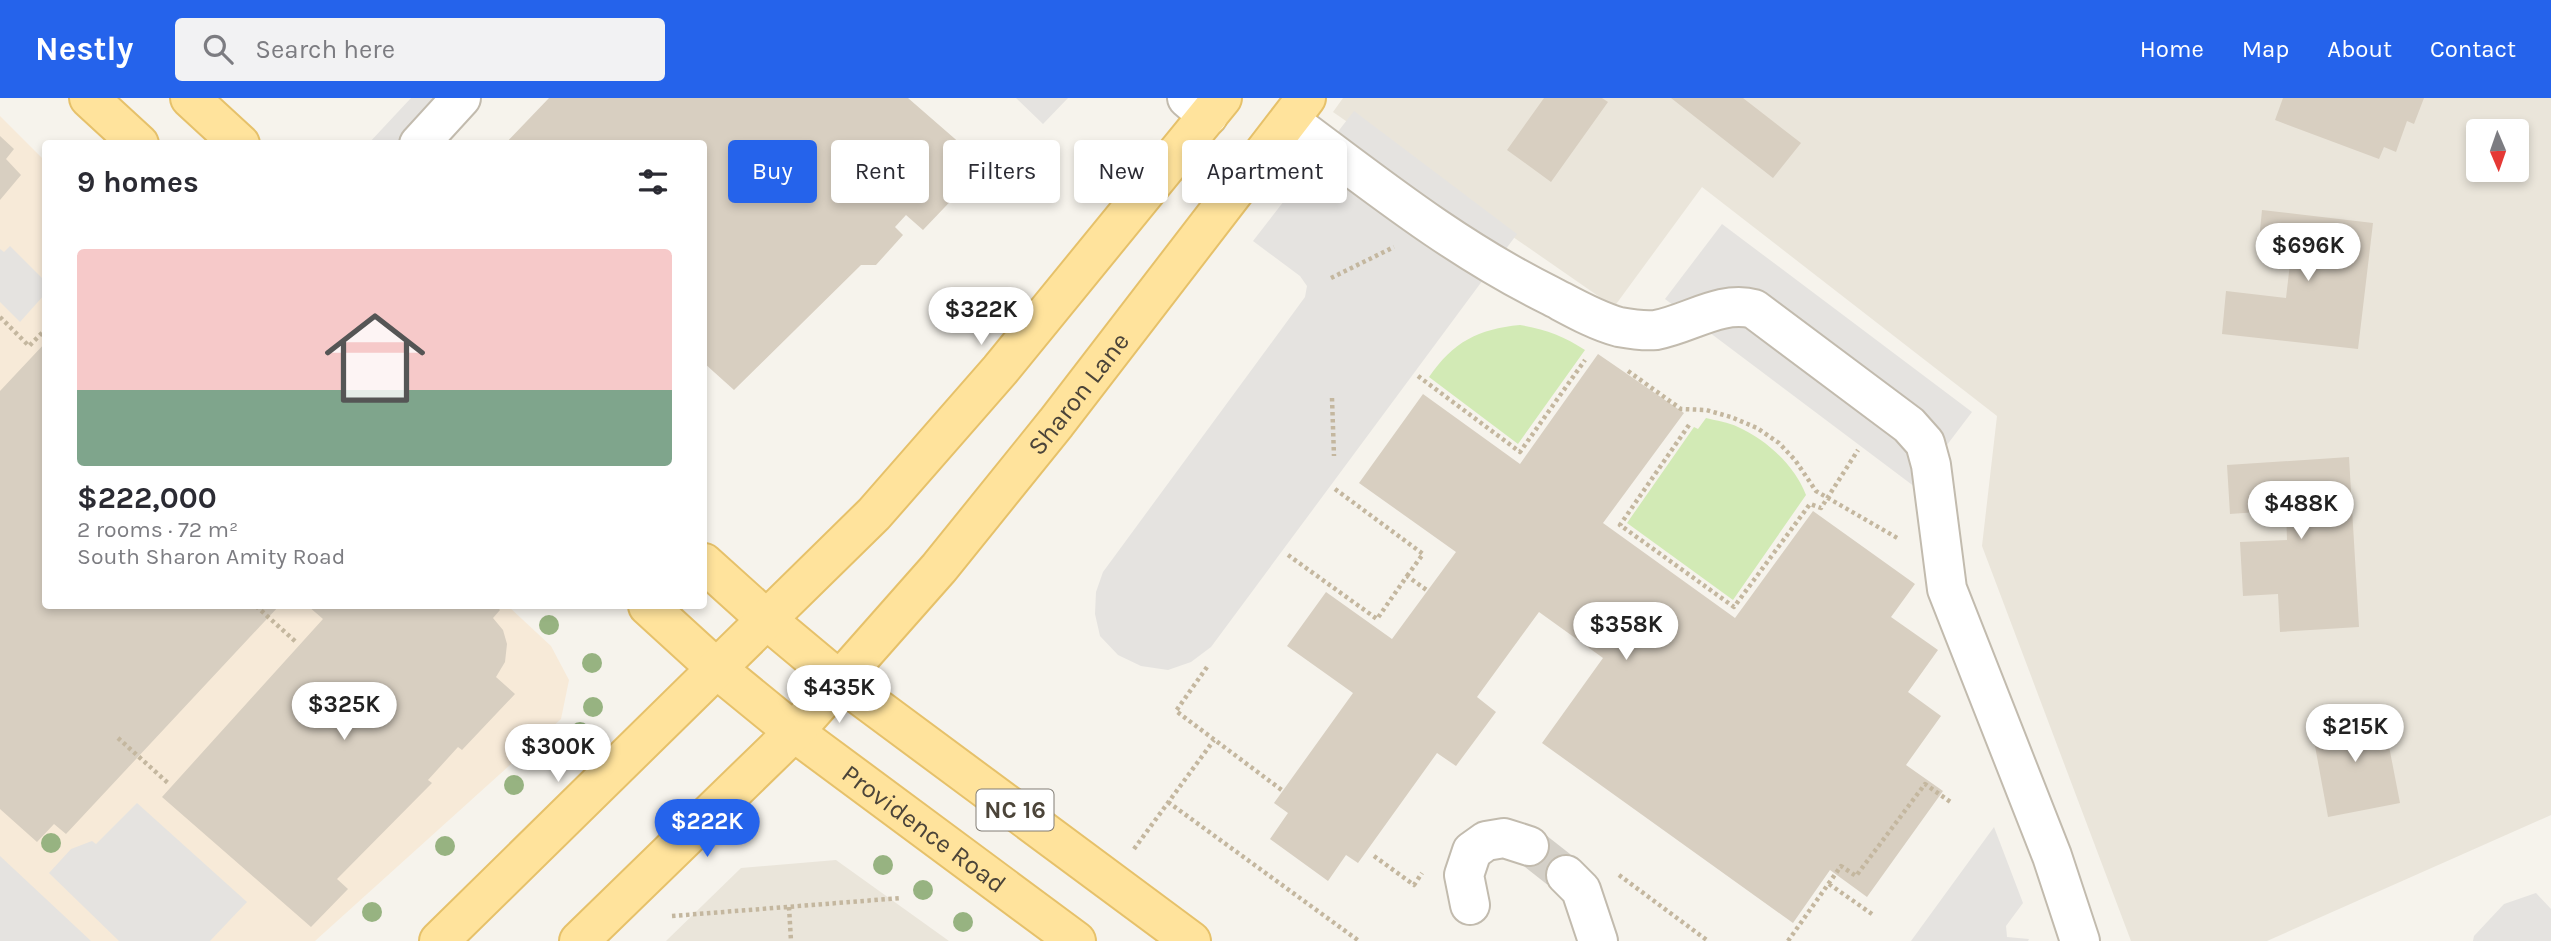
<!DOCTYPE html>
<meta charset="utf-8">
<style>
body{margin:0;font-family:Karla,sans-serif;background:#f2f2f3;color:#2b2b33;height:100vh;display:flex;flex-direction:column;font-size:26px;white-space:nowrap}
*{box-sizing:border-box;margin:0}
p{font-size:23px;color:#7c7c81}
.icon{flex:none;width:38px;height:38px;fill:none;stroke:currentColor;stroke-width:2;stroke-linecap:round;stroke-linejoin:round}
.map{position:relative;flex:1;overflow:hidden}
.details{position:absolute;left:42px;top:42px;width:665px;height:469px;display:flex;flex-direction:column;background:#fff;border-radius:7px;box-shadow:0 4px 10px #0003}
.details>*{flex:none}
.banner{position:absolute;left:728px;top:42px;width:665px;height:63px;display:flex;gap:14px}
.needle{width:46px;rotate:178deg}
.controls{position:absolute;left:2466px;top:21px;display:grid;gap:14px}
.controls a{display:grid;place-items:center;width:63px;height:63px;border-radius:7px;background:#fff;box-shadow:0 4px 10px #0003;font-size:35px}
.price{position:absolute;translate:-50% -60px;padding:0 16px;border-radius:24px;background:#fff;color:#222;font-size:23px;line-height:46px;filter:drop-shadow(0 2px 4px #0008)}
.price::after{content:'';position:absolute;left:50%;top:42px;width:21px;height:16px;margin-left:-10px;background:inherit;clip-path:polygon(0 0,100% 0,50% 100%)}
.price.current{background:#2563eb;color:#fff}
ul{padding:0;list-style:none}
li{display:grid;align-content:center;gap:14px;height:371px;padding:0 35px}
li+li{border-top:2px solid #e1e1e2}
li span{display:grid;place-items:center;height:217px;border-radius:7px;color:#555}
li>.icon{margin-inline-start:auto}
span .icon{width:126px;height:126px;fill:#fffc;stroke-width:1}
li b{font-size:30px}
h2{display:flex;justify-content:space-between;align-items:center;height:84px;padding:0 35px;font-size:30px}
.pill{padding:0 24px;border-radius:7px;background:#fff;box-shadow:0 4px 10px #0003;font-size:24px;line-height:63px}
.pill.current{background:#2563eb;color:#fff}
header{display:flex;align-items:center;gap:42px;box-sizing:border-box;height:98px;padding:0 35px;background:#2563eb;color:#fff}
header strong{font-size:33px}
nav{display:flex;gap:38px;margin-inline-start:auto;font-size:24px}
.search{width:490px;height:63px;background:#f2f2f3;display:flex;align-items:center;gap:18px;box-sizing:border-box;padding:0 24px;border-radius:7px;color:#7c7c81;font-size:26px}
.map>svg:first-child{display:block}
.residential{fill:#eae5da;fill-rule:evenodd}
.commercial{fill:#f7ead8}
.green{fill:#d2eab5}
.parking{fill:#e5e3e0}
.building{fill:#d8cfc1}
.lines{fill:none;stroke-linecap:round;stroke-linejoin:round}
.minor-tunnel{stroke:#d4d0c8;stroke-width:38;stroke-dasharray:38 19;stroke-linecap:butt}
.minor-casing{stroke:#c2bbae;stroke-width:42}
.major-casing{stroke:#e6c16a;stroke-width:42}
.path{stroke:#c4b79f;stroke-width:4.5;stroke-dasharray:3.5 3.5;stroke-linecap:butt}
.minor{stroke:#fff;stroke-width:38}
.major{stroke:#ffe39c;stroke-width:38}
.tree{fill:#97b381}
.labels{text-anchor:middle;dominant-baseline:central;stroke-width:7;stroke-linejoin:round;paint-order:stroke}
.shield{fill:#fff;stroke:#817c74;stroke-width:2}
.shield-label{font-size:24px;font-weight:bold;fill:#4b4439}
.street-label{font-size:26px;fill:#4b4439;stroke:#fff}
</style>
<header>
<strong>Nestly</strong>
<div class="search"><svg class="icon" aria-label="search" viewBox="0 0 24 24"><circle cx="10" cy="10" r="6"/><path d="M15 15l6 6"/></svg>Search here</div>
<nav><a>Home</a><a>Map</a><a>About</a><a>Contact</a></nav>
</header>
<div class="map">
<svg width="2551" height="843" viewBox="0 0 2551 843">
<rect width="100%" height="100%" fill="#f6f3ec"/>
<path class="residential" d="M1343,0h1208v717l-284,126h-136l-149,-395 15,-130 -295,-229 -88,120 -281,-195zM2478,33h38v39h-38z
M836,762l113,81h-283l75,-73z"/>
<path class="commercial" d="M0,18l45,45 1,445h462l43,40 18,34 -8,39 -246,222h-315z"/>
<path class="green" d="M1520,227c25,4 44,11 65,25l-67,94 -89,-67c24,-35 49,-48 91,-52z
M1706,320c11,3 22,4 32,9 29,13 57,39 68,68l-73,105 -106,-77 67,-96 4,2z"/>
<path class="parking" d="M411,0h66l-44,45 -65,1z
M1016,0h52l-25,26z
M1354,13l163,123 -306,413 -20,15 -23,8 -27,-4 -23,-11 -18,-19 -5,-22 1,-22 7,-20 202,-275 2,-11 -7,-10 -47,-35z
M1722,126l250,188 -57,75 -250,-188z
M10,148l35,35v13l-25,28 -20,-20v-53l4,3z
M137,705l110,99 -37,39h-91l-70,-68 22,-24 21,-8 4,3z
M1994,729l29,76 -17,23 1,11 22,2 -1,2h-117z
M0,758l91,85h-91z
M2536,795l15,16v32h-78l1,-5 30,-32z"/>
<path class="building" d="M549,0h359l77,67 -62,65 -17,-15 -11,12 8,8 -27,30h-15l-127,125 -30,-27v-219h-199z
M1544,0h58l6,4 -57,80 -44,-32z
M1671,0h72l58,45 -28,35z
M2283,0h141l-10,26 -7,-3 -11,31 -12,-5 -5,12 -104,-39z
M0,38l14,13 -8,10 15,16 -21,25z
M2262,112l111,13 -15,126 -136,-15 4,-43 60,7 5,-43 -33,-4z
M46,244v264h233l-213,228 -12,-10 -17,18 -37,-33v-418z
M1598,256l86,59 -81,110 132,95 78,-107 102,73 -24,33 47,33 -30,42 33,24 -35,49 37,26 -76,106 -37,-27 -37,53 -251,-180 61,-85 -64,-46 -62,85 19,15 -40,54 -19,-13 -79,110 -12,-8 -18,26 -58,-42 18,-26 -14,-10 79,-110 -66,-47 39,-54 66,47 64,-87 -97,-69 64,-89 97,70z
M2349,359l10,170 -79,5 -2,-38 -35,2 -3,-54 47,-2 -1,-30 -56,4 -3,-49z
M308,508h188l4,4 -7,8 10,12 4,14 -2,18 -9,15 19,17 -53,56 -4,-3 -30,33 4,3 -95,96 11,10 -37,38 -149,-130 161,-178z
M2382,612l18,93 -72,14 -17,-93z"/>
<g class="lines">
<path class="minor-tunnel" d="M1529,748l37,29"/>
<defs>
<path id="minor" d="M1187,0l21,18
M1290,23c86,64 164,127 261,175 21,11 45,25 68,31 11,2 27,4 37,3 33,-6 65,-30 98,-21l155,116 16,18 6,22 16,124 105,267 28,85
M419,46l42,-46
M1566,777l15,15 17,51
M1470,807l-6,-30 8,-24 14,-10 18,-3 25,8"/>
<g id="major">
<path d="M89,0l50,46"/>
<path d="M190,0l50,46"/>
<path d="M704,465l62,56 73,61 352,261"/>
<path id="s1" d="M648,508l69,63 77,63 282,209"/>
<path d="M439,843l435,-427 126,-144 222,-272"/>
<path id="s2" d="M579,843l215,-209 145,-164 117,-145 250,-325"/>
</g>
</defs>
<use href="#minor" class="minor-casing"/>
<use href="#major" class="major-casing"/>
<path class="path" d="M1331,180l63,-31
M0,219l29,29 16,-16
M1628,273l53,38 25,1 25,7 26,11 22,15 16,17 21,31 83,48
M1418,278l102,76 65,-92
M1332,300l2,58
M1689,327l-69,100 114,82 76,-103 11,4 37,-58
M1335,391l88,65 -16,22
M1288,457l89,64 30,-43 21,15
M256,508l40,36
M1207,569l-31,44 107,80
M118,640l50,45
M1168,704l191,139
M1134,751l80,-109
M1374,758l40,29 8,-12
M1619,777l89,66
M1829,786l43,30
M789,809l2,34
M672,818l229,-18
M1788,843l53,-75 15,10 69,-92 27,19"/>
<use href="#minor" class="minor"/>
<use href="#major" class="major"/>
</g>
<g class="tree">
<circle cx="549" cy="527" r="10"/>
<circle cx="592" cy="565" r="10"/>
<circle cx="593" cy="609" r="10"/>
<circle cx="580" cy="634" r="10"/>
<circle cx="514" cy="687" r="10"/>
<circle cx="51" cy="745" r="10"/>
<circle cx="445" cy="748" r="10"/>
<circle cx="883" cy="767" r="10"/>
<circle cx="923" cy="792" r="10"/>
<circle cx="372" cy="814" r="10"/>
<circle cx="963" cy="824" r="10"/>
</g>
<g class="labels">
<rect class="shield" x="976.5" y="691.5" width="77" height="41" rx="5"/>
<g class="shield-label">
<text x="1015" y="712">NC 16</text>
</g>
<g class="street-label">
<text stroke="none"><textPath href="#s2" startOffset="742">Sharon Lane</textPath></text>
<text stroke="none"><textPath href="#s1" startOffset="355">Providence Road</textPath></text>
</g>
</g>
</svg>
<div class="controls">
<a><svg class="needle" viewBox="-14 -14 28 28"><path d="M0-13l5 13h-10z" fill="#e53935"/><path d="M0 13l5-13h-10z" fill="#7c7c81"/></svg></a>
</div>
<b class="price" style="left:2308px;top:185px">$696K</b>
<b class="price" style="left:981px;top:249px">$322K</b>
<b class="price" style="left:2301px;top:443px">$488K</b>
<b class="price" style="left:1626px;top:564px">$358K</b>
<b class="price" style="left:839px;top:627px">$435K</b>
<b class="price" style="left:344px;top:644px">$325K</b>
<b class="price" style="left:2355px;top:666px">$215K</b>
<b class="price" style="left:558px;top:686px">$300K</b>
<b class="price current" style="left:707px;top:761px">$222K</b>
<div class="banner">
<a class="pill current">Buy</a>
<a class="pill">Rent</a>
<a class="pill">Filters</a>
<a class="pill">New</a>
<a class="pill">Apartment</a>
</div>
<section class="details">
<h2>9 homes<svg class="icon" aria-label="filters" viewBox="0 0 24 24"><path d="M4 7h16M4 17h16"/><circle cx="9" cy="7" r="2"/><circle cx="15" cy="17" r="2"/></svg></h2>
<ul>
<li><span style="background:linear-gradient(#f6c9c9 65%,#7fa58c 0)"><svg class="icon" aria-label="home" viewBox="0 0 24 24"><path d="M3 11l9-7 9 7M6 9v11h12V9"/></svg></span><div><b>$222,000</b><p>2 rooms · 72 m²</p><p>South Sharon Amity Road</p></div></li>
</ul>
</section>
</div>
